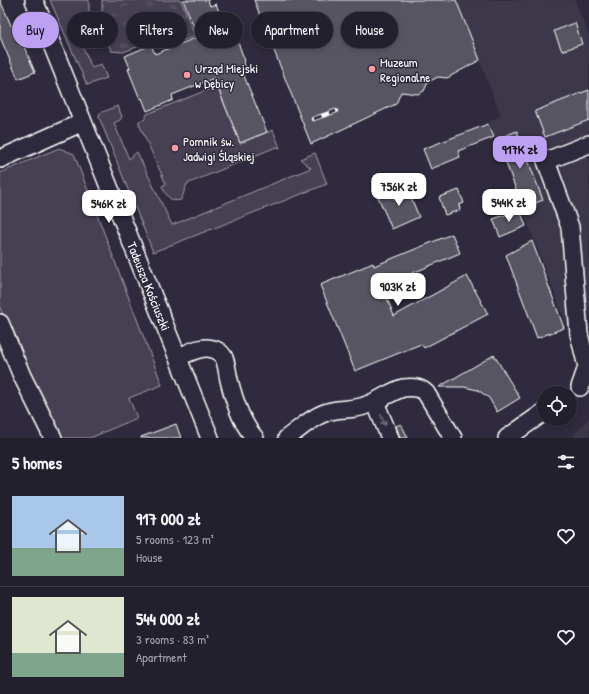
<!DOCTYPE html>
<meta charset="utf-8">
<style>
body{margin:0;font-family:"Patrick Hand",sans-serif;background:#2b2836;color:#f1f3f6;height:100vh;display:flex;flex-direction:column;font-size:15px;white-space:nowrap}
*{box-sizing:border-box;margin:0}
p{font-size:13px;color:#a3a3aa}
.icon{flex:none;width:22px;height:22px;fill:none;stroke:currentColor;stroke-width:2;stroke-linecap:round;stroke-linejoin:round}
.map{position:relative;height:438px;overflow:hidden}
.side{display:flex;flex-direction:column;background:#23202e;flex:1}
.side>*{flex:none}
.hud{position:absolute;left:12px;top:12px;width:565px;height:36px;display:flex;gap:8px}
.tools{position:absolute;left:537px;top:386px;display:grid;gap:8px}
.tools a{display:grid;place-items:center;width:40px;height:40px;border-radius:50%;background:#23202e;box-shadow:0 2px 6px #0003,0 0 0 1px #403e4a;font-size:20px}
.price{position:absolute;translate:-50% -34px;padding:0 9px;border-radius:8px;background:#fff;color:#222;font-size:13px;line-height:26px;filter:drop-shadow(0 1px 2px #0008)}
.price::after{content:'';position:absolute;left:50%;top:24px;width:12px;height:9px;margin-left:-6px;background:inherit;clip-path:polygon(0 0,100% 0,50% 100%)}
.price.selected{background:#bca0f2;color:#111}
ul{padding:0;list-style:none}
li{display:flex;align-items:center;gap:12px;height:100px;padding:0 12px}
li+li{border-top:1px solid #403e4a}
li span{display:grid;place-items:center;flex:none;width:112px;height:80px;border-radius:0px;color:#555}
li>.icon{margin-inline-start:auto}
span .icon{width:48px;height:48px;fill:#fffc;stroke-width:1}
li b{font-size:17px}
h2{display:flex;justify-content:space-between;align-items:center;height:48px;padding:0 12px;font-size:17px}
.pill{padding:0 14px;border-radius:18px;background:#23202e;box-shadow:0 2px 6px #0003,0 0 0 1px #403e4a;font-size:14px;line-height:36px}
.pill.selected{background:#bca0f2;color:#111}
.map>svg:first-child{display:block}
.built{fill:#3c3749}
.grass{fill:#464152;stroke:#a2a0a8}
.park{fill:url(#park-tufts);stroke:#a2a0a8}
.building{fill:#595564;stroke:#fff}
.lines{fill:none;stroke-linecap:round;stroke-linejoin:round}
.minor-casing{stroke:#fff;stroke-width:20}
.minor{stroke:#2f2a3d;stroke-width:17}
.rail-casing{stroke:#fff;stroke-width:4.5}
.rail{stroke:#2f2a3d;stroke-width:3;stroke-dasharray:9;stroke-linecap:butt}
.oneway{stroke:#6d6a77}
.poi-dot{fill:#ff9aa2;stroke:#2f2a3d;stroke-width:1.5}
.labels{text-anchor:middle;dominant-baseline:central;stroke-width:3;stroke-linejoin:round;paint-order:stroke}
.poi-label{font-size:13px;fill:#fff;stroke:#2f2a3d;text-anchor:start}
.street-label{font-size:13px;fill:#fff;stroke:#2f2a3d}
</style>
<div class="map">
<svg width="589" height="438" viewBox="0 0 589 438">
<defs>
<pattern id="park-tufts" width="24" height="20" patternUnits="userSpaceOnUse"><rect width="24" height="20" fill="#464152"/><path d="M3 7l-1-3M5 7V3M7 7l1-3M15 17l-1-3M17 17v-4M19 17l1-3" fill="none" stroke="#625e6c"/></pattern>
</defs>
<rect width="100%" height="100%" fill="#2f2a3d"/>
<filter id="ink" filterUnits="userSpaceOnUse"><feTurbulence type="fractalNoise" baseFrequency=".025" numOctaves="2"/><feDisplacementMap in="SourceGraphic" scale="8" xChannelSelector="R" yChannelSelector="G"/><feConvolveMatrix kernelMatrix="1 2 1 2 8 2 1 2 1" color-interpolation-filters="sRGB"/></filter>
<g filter="url(#ink)">
<path class="built" d="M456,0h119l14,36v284l-20,11 -80,-210 12,-5z
M589,418v20h-17l13,-16z"/>
<path class="grass" d="M50,0h39v32l-8,11 11,25 9,-4 6,14 -20,7z
M217,86l23,57 33,-13 7,18 -4,-1 -89,37 -6,16c-11,3 -15,-5 -19,-14l4,-2 -27,-60v-3l6,-2 2,-5z
M118,106l4,11 -2,3 -6,3 15,36 8,-7 35,73 139,-57 -11,-9 15,-6 12,31 -174,68 -54,-135 1,-4z
M59,148l15,6 88,231 -33,13 8,20 -47,20h-34l-56,-130v-135z"/>
<path class="park" d="M102,0h79l14,36 -32,12 -4,-9 -36,13 -12,-1 -9,-24z"/>
<path class="building" d="M0,0l20,46 3,-2 12,28 -17,7 -18,-42z
M183,0h25l2,6 6,-2 6,15 4,-1 3,7 2,-1 14,37 -1,1 2,7 -4,2 25,61 -27,11 -26,-65 -42,17 1,5 -26,11 -5,-13 -2,1 -12,-30 2,-1 -5,-12 26,-11 4,9 43,-17z
M254,0h202l24,60 -33,18 -9,-1 -10,5 -4,9 -6,3 -17,-2 -5,12 -85,40z
M575,23l7,21 -20,7 -8,-20z
M589,90v30l-44,17 -10,-26z
M488,124l6,13 -36,14 2,6 -29,12 -8,-20z
M517,131l26,69 -20,8 -26,-69z
M406,185l13,32 -27,12 -14,-32z
M459,190l5,13 -5,2 1,5 -15,5 -6,-18z
M520,210l6,16 -26,11 -7,-18z
M452,234l8,19 -78,33 12,30 73,-40 21,38 -64,34 -3,-4 -66,27 -35,-86 53,-22 1,3z
M532,241l32,87 -27,10 -31,-83z
M494,355l26,43 -23,14 -8,-14 -11,-8 -14,-3h-25z
M176,424l5,14h-40v-1z
M401,424l7,14h-8l-4,-12z"/>
<g class="lines">
<defs>
<path id="minor" d="M34,0l176,438
M0,159l83,-37
M0,323l22,53 31,62
M178,357c11,-4 24,-12 35,-8 4,1 8,4 10,7 4,7 4,16 6,24 5,20 12,43 26,58
M580,387l7,-20 -8,-33 -9,-107 -24,-66 43,-17
M375,402l15,36
M287,438c11,-8 23,-19 35,-24 14,-7 29,-3 42,-8 13,-4 28,-15 39,-18 9,-1 17,-1 23,5l27,45
M507,438l37,-26"/>
</defs>
<use href="#minor" class="minor-casing"/>
<use href="#minor" class="minor"/>
<defs>
<path id="rail" d="M313,119l23,-8"/>
</defs>
<use href="#rail" class="rail-casing"/>
<use href="#rail" class="rail"/>
</g>
<defs><path id="oneway-shaft" d="M-6 0H5M1.5-3L5.5 0L1.5 3" fill="none" stroke-width="1.6" stroke-linecap="round" stroke-linejoin="round"/></defs>
<use class="oneway" href="#oneway-shaft" transform="translate(383 420) rotate(67)"/>
</g>
<g class="poi-dot">
<circle cx="372" cy="69" r="4"/>
<circle cx="187" cy="75" r="4"/>
<circle cx="175" cy="148" r="4"/>
</g>
<g class="labels">
<g class="poi-label">
<text x="380" y="62">Muzeum<tspan x="380" dy="15">Regionalne</tspan></text>
<text x="195" y="68">Urząd Miejski<tspan x="195" dy="15">w Dębicy</tspan></text>
<text x="183" y="141">Pomnik św.<tspan x="183" dy="15">Jadwigi Śląskiej</tspan></text>
</g>
<g class="street-label">
<text transform="translate(149 286) rotate(68)">Tadeusza Kościuszki</text>
</g>
</g>
</svg>
<div class="tools">
<a><svg class="icon" aria-label="locate" viewBox="0 0 24 24"><circle cx="12" cy="12" r="6"/><path d="M12 2v4M12 18v4M2 12h4M18 12h4"/></svg></a>
</div>
<b class="price selected" style="left:520px;top:170px">917K zł</b>
<b class="price" style="left:399px;top:207px">756K zł</b>
<b class="price" style="left:509px;top:223px">544K zł</b>
<b class="price" style="left:109px;top:224px">546K zł</b>
<b class="price" style="left:398px;top:307px">903K zł</b>
<div class="hud">
<a class="pill selected">Buy</a>
<a class="pill">Rent</a>
<a class="pill">Filters</a>
<a class="pill">New</a>
<a class="pill">Apartment</a>
<a class="pill">House</a>
</div>
</div>
<section class="side">
<h2>5 homes<svg class="icon" aria-label="filters" viewBox="0 0 24 24"><path d="M4 7h16M4 17h16"/><circle cx="9" cy="7" r="2"/><circle cx="15" cy="17" r="2"/></svg></h2>
<ul>
<li><span style="background:linear-gradient(#a9c7e8 65%,#7fa58c 0)"><svg class="icon" aria-label="home" viewBox="0 0 24 24"><path d="M3 11l9-7 9 7M6 9v11h12V9"/></svg></span><div><b>917 000 zł</b><p>5 rooms · 123 m²</p><p>House</p></div><svg class="icon" aria-label="heart" viewBox="0 0 24 24"><path d="M12 20l-8-8c-3-5 5-10 8-4 3-6 11-1 8 4z"/></svg></li>
<li><span style="background:linear-gradient(#dfe7d0 70%,#7fa58c 0)"><svg class="icon" aria-label="home" viewBox="0 0 24 24"><path d="M3 11l9-7 9 7M6 9v11h12V9"/></svg></span><div><b>544 000 zł</b><p>3 rooms · 83 m²</p><p>Apartment</p></div><svg class="icon" aria-label="heart" viewBox="0 0 24 24"><path d="M12 20l-8-8c-3-5 5-10 8-4 3-6 11-1 8 4z"/></svg></li>
</ul>
</section>
